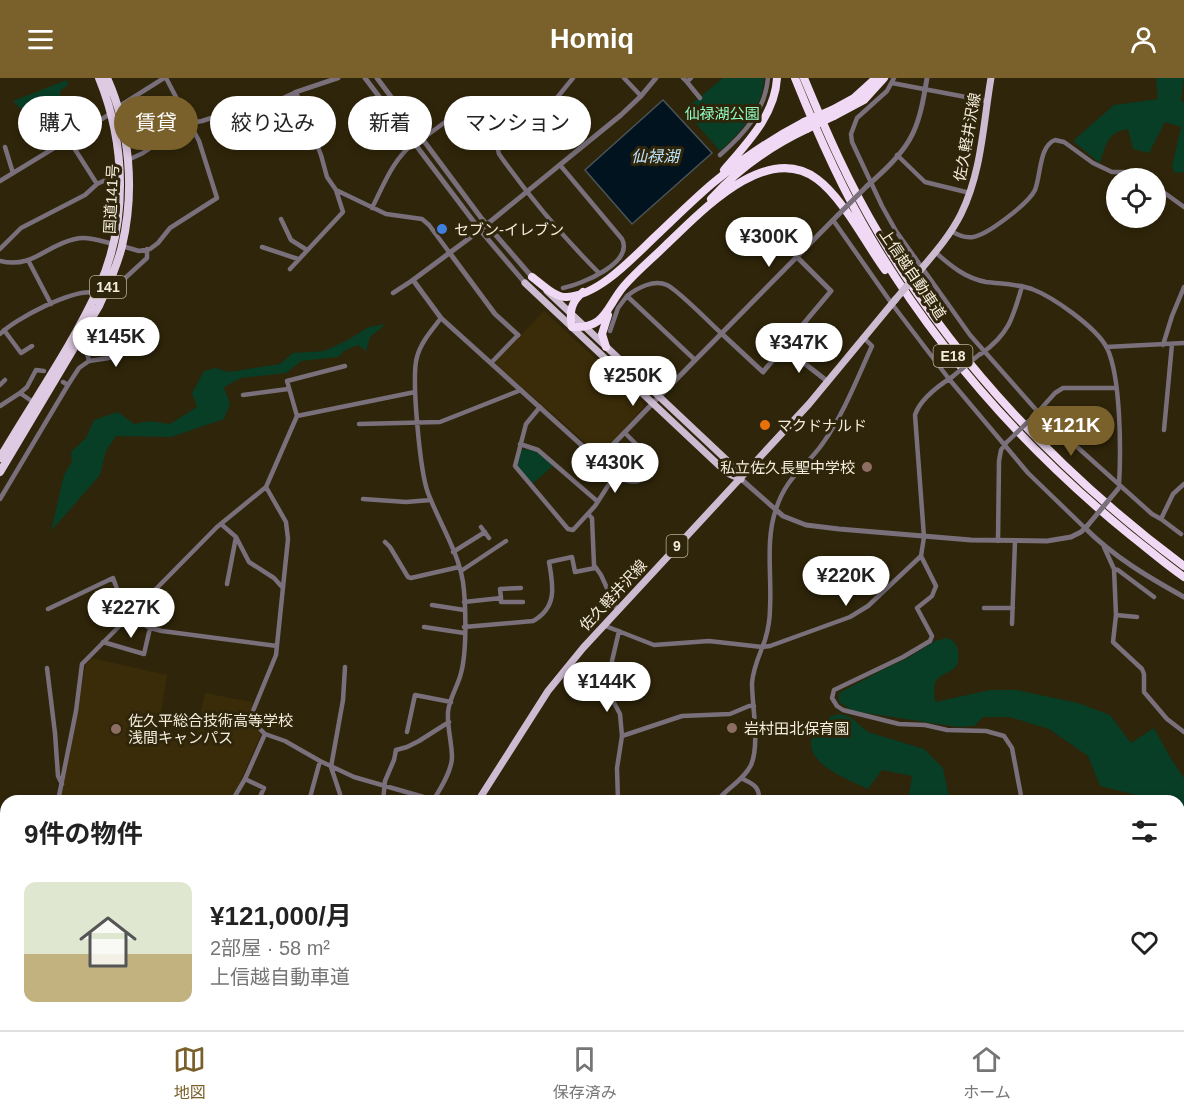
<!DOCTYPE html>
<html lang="ja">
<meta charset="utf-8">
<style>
body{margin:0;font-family:Arial,"Noto Sans JP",sans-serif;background:#f6f6f6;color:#222;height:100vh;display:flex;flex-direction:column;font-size:22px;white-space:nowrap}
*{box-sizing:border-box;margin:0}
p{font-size:20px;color:#767676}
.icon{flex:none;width:33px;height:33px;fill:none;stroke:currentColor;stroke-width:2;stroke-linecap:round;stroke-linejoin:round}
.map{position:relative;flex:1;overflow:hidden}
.sheet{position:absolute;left:0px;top:717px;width:1185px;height:236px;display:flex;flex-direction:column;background:#fff;border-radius:18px 18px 0 0;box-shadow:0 3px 9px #0003}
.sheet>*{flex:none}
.guide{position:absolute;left:18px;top:18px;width:600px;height:54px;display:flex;gap:12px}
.buttons{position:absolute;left:1106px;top:90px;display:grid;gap:12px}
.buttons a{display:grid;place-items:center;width:60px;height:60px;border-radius:50%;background:#fff;box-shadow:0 3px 9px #0003;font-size:30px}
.price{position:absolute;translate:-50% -51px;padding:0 14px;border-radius:21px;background:#fff;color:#222;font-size:20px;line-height:39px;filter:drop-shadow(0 2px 3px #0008)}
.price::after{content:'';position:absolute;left:50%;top:36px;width:18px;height:14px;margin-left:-9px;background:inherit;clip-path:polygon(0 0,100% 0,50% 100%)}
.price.on{background:#7a612b;color:#fff}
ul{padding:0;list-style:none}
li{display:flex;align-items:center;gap:18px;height:150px;padding:0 24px}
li+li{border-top:2px solid #e0e0e0}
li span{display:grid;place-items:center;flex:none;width:168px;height:120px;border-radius:12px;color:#555}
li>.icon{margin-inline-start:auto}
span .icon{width:72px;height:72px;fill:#fffc;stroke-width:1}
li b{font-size:26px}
h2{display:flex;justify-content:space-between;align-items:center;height:72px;padding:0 24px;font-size:26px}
.pill{padding:0 21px;border-radius:27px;background:#fff;box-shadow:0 3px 9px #0003;font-size:21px;line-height:54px}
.pill.on{background:#7a612b;color:#fff}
header{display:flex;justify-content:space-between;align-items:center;height:78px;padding:0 24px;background:#7a612b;color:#fff;font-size:27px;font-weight:800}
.dock{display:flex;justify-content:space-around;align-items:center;height:84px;border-top:2px solid #e0e0e0;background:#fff;font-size:16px;color:#767676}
.dock a{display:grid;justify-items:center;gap:3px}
.dock .on{color:#7a612b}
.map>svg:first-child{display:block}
.built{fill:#3a2c08}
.green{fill:#083d26}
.water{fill:#00131f;stroke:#495458;stroke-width:1.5}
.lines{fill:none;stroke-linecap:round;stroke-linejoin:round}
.river{stroke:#00131f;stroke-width:10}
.minor{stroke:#79707b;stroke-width:4.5}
.tertiary{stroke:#79707b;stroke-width:5}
.primary{stroke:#cdbbd2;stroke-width:7}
.trunk{stroke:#decae3;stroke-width:8}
.motorway{stroke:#efd9f4;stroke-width:8}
.minor-bridge{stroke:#79707b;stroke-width:4.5}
.tertiary-bridge{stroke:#79707b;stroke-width:5}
.primary-bridge{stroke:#cdbbd2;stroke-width:7}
.motorway-bridge{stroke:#efd9f4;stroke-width:8}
.shop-dot{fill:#3f7fe0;stroke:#2f250a;stroke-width:2}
.food-dot{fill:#e8710a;stroke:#2f250a;stroke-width:2}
.education-dot{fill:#8d6e63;stroke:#2f250a;stroke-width:2}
.labels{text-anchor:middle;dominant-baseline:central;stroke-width:6;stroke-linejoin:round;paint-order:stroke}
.shield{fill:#2f250a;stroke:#b9b19e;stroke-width:1.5}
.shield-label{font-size:14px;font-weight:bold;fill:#f4eddd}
.park-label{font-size:15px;fill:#90fbc2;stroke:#2f250a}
.street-label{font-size:15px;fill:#f4eddd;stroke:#2f250a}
.poi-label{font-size:15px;fill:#f4eddd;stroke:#2f250a;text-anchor:start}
.water-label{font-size:16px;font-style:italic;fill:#bce2fa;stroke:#2f250a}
</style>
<header><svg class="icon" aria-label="menu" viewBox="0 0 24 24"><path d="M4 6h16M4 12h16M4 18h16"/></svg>Homiq<svg class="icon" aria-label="person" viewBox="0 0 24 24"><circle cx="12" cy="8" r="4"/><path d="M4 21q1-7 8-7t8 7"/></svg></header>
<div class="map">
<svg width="1184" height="952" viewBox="0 0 1184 952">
<rect width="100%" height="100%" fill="#2f250a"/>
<path class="built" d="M544,233l99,92v5l-40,44h-7l-99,-87 -1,-4z
M92,580l75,17 -10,62 23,4 3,-7 13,3 9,-44 47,9v20l9,12 -22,50 -10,17h-169l26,-137z
M6,906v40l53,1 -2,5h-57v-44z"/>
<path class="green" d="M723,0h41c-1,31 -22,53 -44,73l-36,-41z
M1156,0h28l-3,23 3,1v70l-9,1 -3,-6 9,-40 -16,-5 -16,31 -16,-4 -5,-20c-21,3 -22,16 -28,34l-25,-20 -1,-3 40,-35 44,-6z
M67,2l1,5 -8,6v9l-38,10 -9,-9z
M386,246l-16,13 -4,14 -8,-6 -14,6 -6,6 -37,4 -15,12 -45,5 -17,9 6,17 -6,15 -53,18 -55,-1 -10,15 -6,24 -49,56 13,-56 8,-14 -1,-9 15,-14 8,-18 24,-8 16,12 15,-3 21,3 27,-17 -5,-14 12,-22 11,-3 14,4 51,-8 13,-11 31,-2 22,-10 23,-14z
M527,371l12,4 14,13 -21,18 -15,-18 4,-16z
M946,560c7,2 11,5 12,13 4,25 -17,18 -23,32 -2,5 0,13 0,19l55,-12h26l62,13 32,12 21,28 23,-15 16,29 14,21v28l-5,-1v-4h-18l-61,-15 -12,-30 -39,-27 -40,-12h-26l-9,9 -16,1 -105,-16 -14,-9v-9l45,-24 22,-10 29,-18z
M840,636l10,3 18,15 56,17 19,19 7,33h-42l4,-25 -30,-6 -14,19c-22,-10 -75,-30 -51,-61 5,-7 14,-13 23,-14z
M815,946h83v6h-86z"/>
<path class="water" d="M663,22l49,53 -80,71 -47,-54z"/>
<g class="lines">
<path class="river" d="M1179,867l5,-4
M1134,952l3,-6"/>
<path class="minor" d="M624,0l17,18
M683,0l4,4 4,-4
M894,0l-7,13 -30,27 -6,16 1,8 30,64 14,25 74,104 68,77 114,102 9,5 12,-25 11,-10
M687,4l13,16
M892,5l95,18
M118,29l46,-29
M508,49l-11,19 2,8c31,44 62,81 100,119
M422,61l26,-19c20,3 39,4 58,7 9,1 15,6 23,5l44,-54
M69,62l28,44
M5,69l8,26
M720,77c24,-21 45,-44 48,-77
M897,77l28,27 45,11
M128,82l15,-7 42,-29 17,-3 52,-17 27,-5 15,-7 25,63 6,22 9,13 50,24 36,5 7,6 20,27
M560,87l62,74c12,24 -40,45 -59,49
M0,103l110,-67
M1155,108l29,21
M372,130c12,-24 21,-49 43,-66
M281,141l10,21 16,10
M833,142l59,84 57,75 79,94 57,55
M951,153c7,4 13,7 22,6 14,-2 55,-33 62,-47 6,-15 4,-44 20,-50l9,2 29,21 19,9h11l18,6
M122,168l17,5 11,-2 8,-6 12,-15 47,-30 -18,-57 -33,-63
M262,169l36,12
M0,171l21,-21 64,-33 12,-11 23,-11
M935,174c16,14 30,26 51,30 16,2 31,2 46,7 21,8 64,38 75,59 14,29 14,104 12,137
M28,182l23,44
M0,183c33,8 46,-16 75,-22 13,-3 26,2 38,5
M290,191l53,-57 -7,-22
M112,199l11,3 24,-22v-9
M393,215l20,-13
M4,252l17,23 11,-7
M610,253l8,-23 9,-12
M0,256c15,-15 75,-47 96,-41
M1163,267l9,-29 12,-29
M1106,269l78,-4
M981,276c28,-20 32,-36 41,-68
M695,282l-68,-64c10,-8 27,-17 40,-11 12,6 42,37 54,48
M89,283l20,-3 24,-10
M491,285l27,-28
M0,307l5,-5
M68,307l11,-17 10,-7c-2,-8 -3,-14 -10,-19
M20,315l7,-6 9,-17 8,1
M243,317l45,-6
M0,328l20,-13 13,9
M540,329l-14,17 -11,42 53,63 5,1 22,-24 20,-31
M1038,334l17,-19 8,-5h52
M297,338l-10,-35 58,-15
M359,346l81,-2 81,-32
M1164,352l8,-86
M520,366l18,6 59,51
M598,382c10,9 25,25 40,21 6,-1 13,-13 17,-18l-30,-30
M0,421l68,-114 -5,-3
M363,421l43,3 25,-2
M588,436l4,4 2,47 7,10 16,35
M1161,441l20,15
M221,446l15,13 -9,47
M481,449l8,11
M236,459l13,25 25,16 9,10
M998,463l1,-80 2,-11 5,-7
M385,464l5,5 18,30 3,1 48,-11
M1104,469l10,22 2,46 -3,27 29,27 2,5v18l23,27 17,13
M453,474l32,-20
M921,478l15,30 -4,10 -15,12 15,28 -2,5 -27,16 -69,33 -2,8 5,8 6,4 56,14 26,1 22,5 39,1 18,5 8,12 10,53
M1114,491l4,1 36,27
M461,493l45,-30
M501,520v4h22
M464,524l37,-4 -1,-9 21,-1
M432,527l32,5
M984,530h29
M48,531l65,-31 7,19 3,24
M129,537l21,13 12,3 115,15
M1116,537l21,2
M1012,546l3,-83
M603,547l51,20 55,-4 53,6 8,-1 80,-29 18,-11 53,-50 3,-19 -9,-122c5,-16 23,-29 37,-38
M424,549l40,6
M464,549l69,-6c25,-14 20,-36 16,-59l23,-5 3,15 20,-4
M103,564l41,12 6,-26
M47,590l8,65 3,43 4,8
M407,654l8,-37 36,7
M265,656l20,7 35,20 34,16 80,23
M622,658l60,-20 48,-2 19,-8h5
M741,700c12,6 19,8 18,23
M245,701l19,9 -6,13
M434,721c7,-11 17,-27 18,-41 0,-15 -5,-31 -4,-46 1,-13 10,-26 13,-39 6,-21 5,-69 2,-91 -5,-31 -24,-60 -35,-89 -8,-22 -17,-116 -11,-136 4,-15 15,-27 24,-39
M58,723l18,-90 6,-47 135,-137 49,-40 31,-71 118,-24
M232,723l13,-22 20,-45 -8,-8 -4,-15 23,-56 12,-116 -2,-17 -20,-35
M309,723l11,-40
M340,723v-7l-9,-27 12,-67 2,-33
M383,723l2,-20 9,-21 2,-10 11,-3 12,-6 30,-19
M618,723l-1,-33 5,-32 -2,-22 -8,-15 -2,-13 2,-25 7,-30
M717,723c10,-13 27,-21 34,-36 9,-21 1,-59 1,-82 1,-15 8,-29 13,-43 3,-10 5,-22 5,-32 2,-32 -5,-67 6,-99 11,-34 29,-40 47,-66 21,-30 34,-64 49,-97l-9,-9
M1090,723v-2
M1179,763l5,-1
M0,906l6,-2
M1179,945l5,-7
M487,946v6
M610,946v6
M171,952l2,-6
M523,952v-2
M557,952v-6
M685,952v-6
M1173,952l4,-6"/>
<path class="tertiary" d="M365,0l115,152 45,53
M377,0l105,141 50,58
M656,0l-15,18 -20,19 -146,119 -62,46 28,38 157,142 55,-57 185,-188
M296,14l42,-14
M867,108c16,-14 37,-33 46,-53 8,-17 11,-37 14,-55
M449,174l46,62 23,21
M721,255l42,39 68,-81 -34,-34
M785,270l42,33
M741,401l42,37 23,9 33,4 132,11 76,1 24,-4 10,-5 7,-7
M1085,450c29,29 63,49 99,69
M0,818l6,3
M236,946l8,6"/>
<path class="primary" d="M917,196c16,-19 33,-38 44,-60 21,-43 22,-90 30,-136
M525,205l202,190 14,6
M547,213l187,176 7,12
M478,723l70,-110 35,-43 226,-244 86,-104
M408,952v-6"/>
<path class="trunk" d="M0,380c32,-55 73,-113 99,-171 29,-65 27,-143 0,-209
M0,394l99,-166c9,-20 18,-39 23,-60 13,-55 8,-117 -15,-168"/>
<path class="motorway" d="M795,0c22,55 46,109 76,160 67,113 157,214 259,297 18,14 35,29 54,42
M804,0c22,53 45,106 75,156 77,130 184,242 305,332
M832,32l22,-12 22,-20
M834,38l30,-16 20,-22
M724,92c23,-27 51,-55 53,-92
M711,121c27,-30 60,-53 96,-70
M532,199c10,7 23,21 35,20 34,-2 69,-43 92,-64 18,-17 35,-34 54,-50 28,-23 58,-44 91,-61
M583,214c-12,10 -14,20 -11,35 34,2 34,-20 52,-41 13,-15 29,-28 43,-42 34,-32 99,-103 150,-65 26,19 49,65 68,91
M606,269l-4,-13 6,-19"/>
<path class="minor-bridge" d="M952,299l28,-23
M1006,365l30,-29"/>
<path class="tertiary-bridge" d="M838,137l29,-29
M1088,447l30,-36"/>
<path class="primary-bridge" d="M895,222l22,-26"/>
<path class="motorway-bridge" d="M804,44l28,-12
M807,51l27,-13"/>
</g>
<circle class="shop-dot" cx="442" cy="151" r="6"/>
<circle class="food-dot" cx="765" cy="347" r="6"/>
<g class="education-dot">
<circle cx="867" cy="389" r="6"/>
<circle cx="732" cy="650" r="6"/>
<circle cx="116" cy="651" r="6"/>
</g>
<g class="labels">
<g class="shield">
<rect x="90" y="198" width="36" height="22" rx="4.5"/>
<rect x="933.5" y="267" width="39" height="22" rx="4.5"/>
<rect x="666.5" y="457" width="21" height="22" rx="4.5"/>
</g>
<g class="shield-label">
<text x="108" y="209">141</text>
<text x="953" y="278">E18</text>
<text x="677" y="468">9</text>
</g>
<g class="park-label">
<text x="722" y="35">仙禄湖公園</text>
</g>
<g class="street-label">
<text transform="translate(967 59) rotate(-80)">佐久軽井沢線</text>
<text transform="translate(111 121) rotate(-87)">国道141号</text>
<text transform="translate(913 196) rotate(56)">上信越自動車道</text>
<text transform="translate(613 517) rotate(-47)">佐久軽井沢線</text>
</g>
<g class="poi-label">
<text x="454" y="151">セブン-イレブン</text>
<text x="777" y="347">マクドナルド</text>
<text x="855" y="389" text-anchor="end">私立佐久長聖中学校</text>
<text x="128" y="642">佐久平総合技術高等学校<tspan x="128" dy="17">浅間キャンパス</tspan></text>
<text x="744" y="650">岩村田北保育園</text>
</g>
<g class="water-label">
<text x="655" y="78">仙禄湖</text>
</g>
</g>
</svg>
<div class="buttons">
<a><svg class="icon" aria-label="locate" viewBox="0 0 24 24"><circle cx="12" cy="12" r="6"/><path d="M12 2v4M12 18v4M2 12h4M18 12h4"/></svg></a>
</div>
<b class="price" style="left:769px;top:190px">¥300K</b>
<b class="price" style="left:116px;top:290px">¥145K</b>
<b class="price" style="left:799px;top:296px">¥347K</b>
<b class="price" style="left:633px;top:329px">¥250K</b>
<b class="price on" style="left:1071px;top:379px">¥121K</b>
<b class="price" style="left:615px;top:416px">¥430K</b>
<b class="price" style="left:846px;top:529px">¥220K</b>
<b class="price" style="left:131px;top:561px">¥227K</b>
<b class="price" style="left:607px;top:635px">¥144K</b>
<div class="guide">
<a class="pill">購入</a>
<a class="pill on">賃貸</a>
<a class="pill">絞り込み</a>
<a class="pill">新着</a>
<a class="pill">マンション</a>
</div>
<section class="sheet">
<h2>9件の物件<svg class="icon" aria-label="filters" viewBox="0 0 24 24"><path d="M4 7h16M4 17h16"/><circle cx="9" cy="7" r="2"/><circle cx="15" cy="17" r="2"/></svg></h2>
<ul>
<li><span style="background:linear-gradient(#dfe7d0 60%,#c2b280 0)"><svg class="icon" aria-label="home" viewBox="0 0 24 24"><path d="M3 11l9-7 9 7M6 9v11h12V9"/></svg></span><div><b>¥121,000/月</b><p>2部屋 · 58 m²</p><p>上信越自動車道</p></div><svg class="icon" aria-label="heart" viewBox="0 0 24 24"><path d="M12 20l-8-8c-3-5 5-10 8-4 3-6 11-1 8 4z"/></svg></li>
</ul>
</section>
</div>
<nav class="dock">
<a class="on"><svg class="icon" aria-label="map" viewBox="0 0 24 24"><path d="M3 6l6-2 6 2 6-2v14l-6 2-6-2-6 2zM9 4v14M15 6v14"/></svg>地図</a>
<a><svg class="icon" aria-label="saved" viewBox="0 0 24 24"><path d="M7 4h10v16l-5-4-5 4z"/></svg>保存済み</a>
<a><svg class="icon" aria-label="home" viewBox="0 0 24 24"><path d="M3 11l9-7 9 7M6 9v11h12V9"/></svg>ホーム</a>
</nav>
